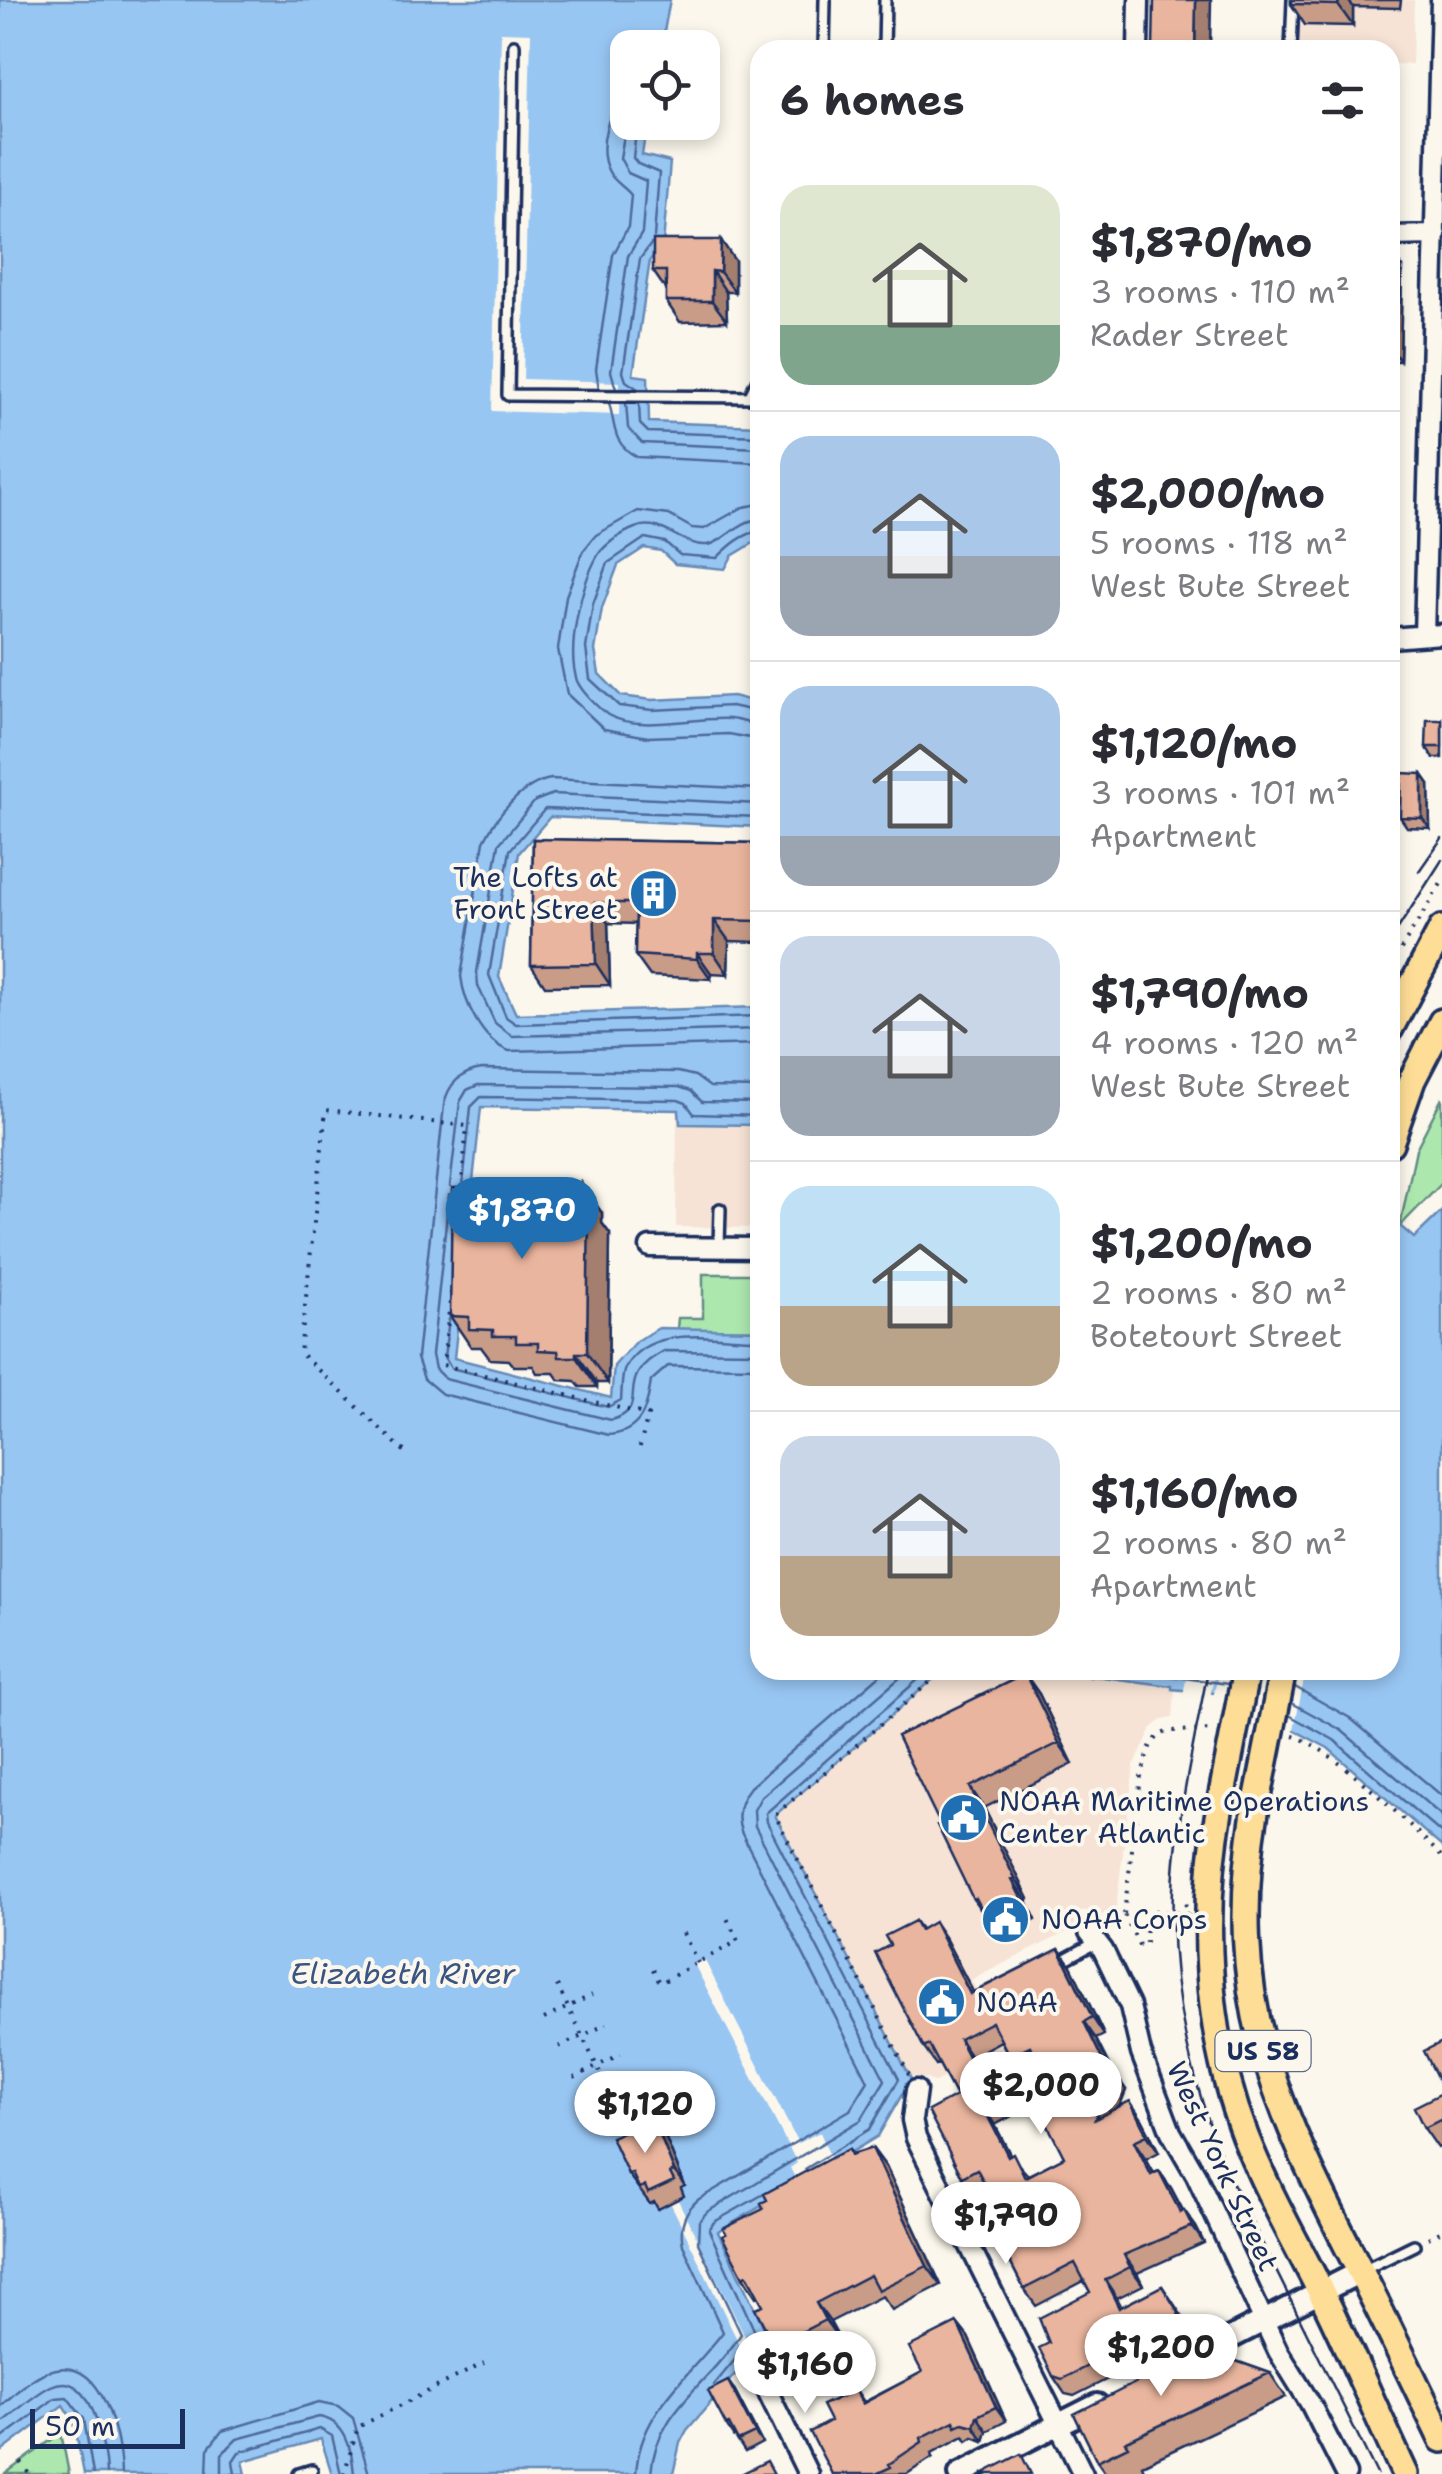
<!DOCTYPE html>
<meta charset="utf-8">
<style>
body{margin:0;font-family:"Shantell Sans",sans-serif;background:#f7f7f7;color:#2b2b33;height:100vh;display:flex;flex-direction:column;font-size:38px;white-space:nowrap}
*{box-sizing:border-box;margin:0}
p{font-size:32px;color:#7c7c81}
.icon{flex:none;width:55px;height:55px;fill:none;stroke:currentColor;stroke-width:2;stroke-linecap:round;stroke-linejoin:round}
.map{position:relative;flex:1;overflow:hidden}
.side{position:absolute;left:750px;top:40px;width:650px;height:1640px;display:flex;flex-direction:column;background:#fff;border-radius:30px;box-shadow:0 5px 15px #0003}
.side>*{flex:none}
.fabs{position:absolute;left:610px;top:30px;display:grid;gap:20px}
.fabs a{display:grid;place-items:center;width:110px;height:110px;border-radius:20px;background:#fff;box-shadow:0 5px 15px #0003;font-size:50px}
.scale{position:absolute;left:30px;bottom:25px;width:155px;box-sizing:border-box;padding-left:10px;border:5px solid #1b2f5e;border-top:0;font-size:28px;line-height:35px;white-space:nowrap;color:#1b2f5e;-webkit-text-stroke:8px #fbf7ec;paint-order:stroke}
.price{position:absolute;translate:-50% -85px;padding:0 22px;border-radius:35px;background:#fff;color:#222;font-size:32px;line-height:65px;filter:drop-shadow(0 2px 5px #0008)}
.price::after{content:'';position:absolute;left:50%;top:60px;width:30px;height:22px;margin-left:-15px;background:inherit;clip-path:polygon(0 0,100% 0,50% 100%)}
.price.active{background:#1f6fb2;color:#fff}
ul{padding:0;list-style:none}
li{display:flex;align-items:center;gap:30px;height:250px;padding:0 30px}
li+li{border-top:2px solid #e1e1e2}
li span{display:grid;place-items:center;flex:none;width:280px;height:200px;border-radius:30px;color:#555}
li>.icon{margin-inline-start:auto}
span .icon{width:120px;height:120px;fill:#fffc;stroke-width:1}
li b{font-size:42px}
h2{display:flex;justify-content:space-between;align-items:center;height:120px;padding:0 30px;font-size:42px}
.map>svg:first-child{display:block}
.built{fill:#f6e3d5}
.green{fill:#ace8ae;stroke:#648c86;stroke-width:2.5}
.water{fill:#98c6f3;stroke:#668ab7;stroke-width:2.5}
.pier{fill:#fbf7ec}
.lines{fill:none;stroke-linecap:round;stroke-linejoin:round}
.shore{stroke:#4d6b9a;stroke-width:2.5}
.service-casing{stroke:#1b2f5e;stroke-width:16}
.minor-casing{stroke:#1b2f5e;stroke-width:25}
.tertiary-casing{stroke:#1b2f5e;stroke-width:28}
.primary-casing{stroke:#1b2f5e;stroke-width:32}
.path{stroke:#1b2f5e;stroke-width:4;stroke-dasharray:2.5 8;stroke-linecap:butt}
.service{stroke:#fbf7ec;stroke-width:9}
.minor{stroke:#fbf7ec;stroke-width:18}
.tertiary{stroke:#fbf7ec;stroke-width:20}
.primary{stroke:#fedd96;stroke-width:25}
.tram{stroke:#1b2f5e;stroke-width:2.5}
.primary-bridge-casing{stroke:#1b2f5e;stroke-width:32;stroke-linecap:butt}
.primary-bridge{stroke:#fedd96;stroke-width:25}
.wall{fill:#c99c88;stroke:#1b2f5e;stroke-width:2.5;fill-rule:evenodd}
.shaded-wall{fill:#a47f6f;stroke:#1b2f5e;stroke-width:2.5}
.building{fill:#eab59e;stroke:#1b2f5e;stroke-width:2.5;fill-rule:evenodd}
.labels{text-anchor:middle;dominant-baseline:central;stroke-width:8;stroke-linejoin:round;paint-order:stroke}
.shield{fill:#fbf7ec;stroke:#5e6b89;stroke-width:2.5}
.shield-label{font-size:25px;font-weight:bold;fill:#1b2f5e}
.poi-label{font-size:28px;fill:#1b2f5e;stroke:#fbf7ec;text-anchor:start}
.street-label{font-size:28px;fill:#1b2f5e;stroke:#fbf7ec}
.water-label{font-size:30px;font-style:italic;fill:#3a5583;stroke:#fbf7ec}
</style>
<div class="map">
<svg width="1442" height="2474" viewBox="0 0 1442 2474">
<rect width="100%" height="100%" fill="#fbf7ec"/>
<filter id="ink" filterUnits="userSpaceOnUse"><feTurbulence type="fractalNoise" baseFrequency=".01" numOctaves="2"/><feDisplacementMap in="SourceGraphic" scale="20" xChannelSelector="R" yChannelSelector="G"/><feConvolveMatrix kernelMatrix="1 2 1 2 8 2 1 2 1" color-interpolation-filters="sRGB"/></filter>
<g filter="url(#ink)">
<path class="built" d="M1297,0h117l-2,64h-22v-14h-95z
M677,1110l83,1v117l-84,-1z
M944,1670h104l124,16 3,3 -2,29 -11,2 -10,8 -18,38 -18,142 -26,13 -5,-11 -5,3 -8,4 5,10 -106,53 33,68 -69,34 -19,-6 -6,1 -135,-262z"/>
<path class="green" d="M1442,1098v85l-42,43 16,-77z
M703,1274h57v56l-83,-1 1,-11h25z
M61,2433l8,41h-64z"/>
<path class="water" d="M0,0h670l-9,47 -33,1v74l19,1 -5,32 28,7 -7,82 -13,16 -17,115 15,2 1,45 111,4v113l-28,17 -7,13 -50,-5 -14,-13 -17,-3 -26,17 -16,43 -7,42 4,24 22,22 31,4 81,-4 27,7v124l-210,-10 -31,36 -20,124 17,37 244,-7v118l-80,-1 -1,-14 -198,-3 -27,251 157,40 3,-32 22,-25 23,-13 101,2v340h184l-169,145 136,264 -33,57 -160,96 50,104 -81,94 -7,13 -7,31h-341l-11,-35 -78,22 3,13h-162l-10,-52 -11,-17 -63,48z
M1442,1211v636l-114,-99 -102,-54 -54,-5v-3l-124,-16h342v-435l10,-9 14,12z"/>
<path class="pier" d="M501,32l30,1 -8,346 97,3 -1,33 -127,-4z
M1188,1670h27l-5,28 -27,-3z
M1219,1670h87l-13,64 -68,-35 -12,-1z
M704,1959l94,184 22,-11 13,32 -34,21 -9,-17 7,-5 -103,-199z
M644,2097l32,69 -5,2 13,29 -6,3 76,155 -6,7 -77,-158 -13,5 -3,-7 -5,2 -45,-89z"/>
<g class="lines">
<path class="shore" d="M637,122l-4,36 5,6 21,9 -5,64
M599,389l-3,-20 17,-114 15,-28 3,-32c-6,-8 -17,-13 -22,-23 -13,-23 -1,-65 19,-80
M616,389l-5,-18 17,-115 14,-23 4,-52 -18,-8 -8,-15 8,-45
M638,389l-12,-8 -3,-9 17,-113 11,-15
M609,403c7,23 2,40 28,54l123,6
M626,403l2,25 14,15 118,5
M639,403l1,21 8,8 112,4
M760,504l-17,3 -39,22 -12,-1 -23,-13 -31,-4 -42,24 -13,16 -17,45 -8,53 9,45 37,35 44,8 81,-3 31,6
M760,519c-22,1 -38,25 -53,26 -26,2 -45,-28 -72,-17 -11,4 -30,16 -37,27 -17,30 -32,93 -21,126 5,11 21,27 31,34 31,18 88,1 122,4 10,1 20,5 30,6
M760,531c-17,2 -32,16 -43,27l-37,-3 -15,-13 -20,-4 -37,25 -15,41 -7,44 4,31 29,27 33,4 79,-4 29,6
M760,789l-209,-10c-28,4 -55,37 -67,62l-23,135c3,27 21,65 48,75l251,-7
M760,804l-207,-10 -18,7 -36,43 -22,128 1,14 17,37 17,13 248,-7
M760,817l-215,-8 -35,41 -21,125 17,42 10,7 244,-8
M760,1088l-50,-1 -15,-11 -17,-4 -196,-3c-21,3 -34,15 -38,36l-27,253 7,21 18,15 167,41c32,-3 38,-26 42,-54l17,-15 92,1
M463,1185l8,-78 10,-10 197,3 8,3 8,11 66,2
M450,1186l10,-84 7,-12 11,-5 201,2 12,4 11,11 58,1
M449,1194l-17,161 3,14 10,10 166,41c33,-9 15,-27 27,-47 6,-11 16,-16 26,-22l96,1
M449,1319l-5,38 7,11 157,39 13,-7c1,-9 0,-23 4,-32 24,-46 93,-28 135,-29
M1126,1670l102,14
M1295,1687l55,31 92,78
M1292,1703l49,27 101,86
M1289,1715l45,25 108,94
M805,2169l65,-40 29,-50 -132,-257 -1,-9 163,-143
M714,2385l42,-51 -47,-104 5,-8 48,-27
M0,2406c15,-12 33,-31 52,-36 52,-14 68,68 69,104
M0,2424c16,-12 33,-29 51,-38 42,-20 54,63 55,88
M0,2440l55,-42 12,-1 17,22 9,55
M207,2474l1,-25 14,-18 97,-29 19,4 15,12 16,56
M222,2474v-20l15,-15 82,-22c27,4 33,33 35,57
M235,2474l-2,-13 6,-9 81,-23 12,7 9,38
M636,2474c3,-62 52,-96 87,-142l-40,-87c-4,-19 1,-34 16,-46l151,-89 18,-29 -126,-247c-7,-17 -4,-32 8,-47l136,-117
M651,2474c4,-63 59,-91 90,-140l-43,-91 1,-22 8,-9 154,-92 24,-40 -130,-254 -1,-16 7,-13 148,-127"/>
<defs>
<path id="service" d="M514,45l-6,350 252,2
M824,50l1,-50
M884,50l1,-50
M1291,50l2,-50
M750,396l10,-21
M719,1246l1,-37
M1058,1963l39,-21
M1363,2270l51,-25
M299,2474l13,-4"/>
<path id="minor" d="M1138,50l1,-50
M1390,236l46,-1
M1424,635l17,-635
M1390,638l52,-4
M650,1247l110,1
M1089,1932l14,18 27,56 11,47 30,79 25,43 82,176 32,52 36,71
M916,2090l-4,30 4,18 167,336
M761,2378l47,96"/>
<path id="tertiary" d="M1181,2363l179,-91
M960,2474l137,-69"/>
<path id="primary" d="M1390,1028l52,-99
M1390,1143l22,-63 30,-58
M1220,1805c-20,109 -15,227 25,331 21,54 51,106 77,158 29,59 55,120 83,180
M1255,1812c-30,186 18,288 100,449 30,59 58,118 87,178"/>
</defs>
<use href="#service" class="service-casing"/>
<use href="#minor" class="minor-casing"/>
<use href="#tertiary" class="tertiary-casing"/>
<use href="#primary" class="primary-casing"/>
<path class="path" d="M1390,967l52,-85
M451,1292l-8,73 205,50 -10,39
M404,1451l-104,-98 26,-243 141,16 -6,67
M1047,1670l51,6
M1293,1736c35,8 121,92 149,121
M1124,1914l17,-137 9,-30 9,-12 10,-4 45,-1
M1106,1923l18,-9 15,31 7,-1 -1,-34 43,4 -3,-12
M683,1933l15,30
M653,1969l7,14 78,-42 -12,-25
M557,1985l61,124
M544,2019l48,-24
M559,2047l48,-23
M909,2075l-134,-260 169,-145
M574,2078l47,-24
M588,2104l47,-22
M1428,2238l14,-7
M21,2462l8,12
M344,2474l14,-47 126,-64"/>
<use href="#service" class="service"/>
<use href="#minor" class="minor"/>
<use href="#tertiary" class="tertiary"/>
<use href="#primary" class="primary"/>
<path class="tram" d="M1419,871l23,-33
M1390,941l52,-81
M1208,1670c-11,57 -24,114 -31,172 -15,117 9,234 56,342l144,290"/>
<defs>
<path id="primary-bridge" d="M1220,1805l26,-135
M1255,1812l28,-142"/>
</defs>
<use href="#primary-bridge" class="primary-bridge-casing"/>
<use href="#primary-bridge" class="primary-bridge"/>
</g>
<path class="wall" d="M1291,0h110l-1,8 -47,-1v19l-48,-1 -14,-21z
M1390,250l12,17 -2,94h-10z
M735,261v31h-9l1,29 -47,1 -14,-21v-11l-13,-19z
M1442,720v38h-8l-8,-11z
M1422,774l7,10 1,44 -23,-1 -7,-10z
M533,839l227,4v99l-31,-1 -1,33 -17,-1v6l-61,-3 -15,-21 1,-31 -28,-1 2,62 -65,1 -14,-21z
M602,1213v10l8,11 -2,149h-11v4h-17l-5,-6 -16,-1 -5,-7h-17l-4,-7h-19l-5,-6 -19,-1 -9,-12h-10l-21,-31z
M1025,1674l14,20 34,70 -89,44 45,91 -2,2 9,19 -36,18 -27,-39 -33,-75z
M915,1921l6,8 25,11 27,52 86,-43 12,17 33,69 -8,4 14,28 16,23 -7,17 23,12 17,33 -13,7 8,14 5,-2 12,17 12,22 13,17 8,16 -67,30 6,12 -26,13 4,9 41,-21 29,44 -2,8 -115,58 -9,-2 -12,-18 -4,-33 41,-51 -6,-11 -48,25 -12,-17 -17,-33 -4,-2 -12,-18 5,-30 -10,-18 -12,6 -12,-17 -6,-81 -17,-32 -3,1 -12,-17 -34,-103zM1001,2041l8,15 12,17 18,-8 10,20 -1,28 16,44 -36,18 -18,-20 -15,-30 32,-17 -10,-19 -12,-18 -21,11 -13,-25z
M1442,2093v53l-4,2 -14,-20z
M664,2134l21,52 -4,2 3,8 -26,13 -4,-7 -4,2 -22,-30z
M872,2148l14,19 55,118 -49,25 -10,-14 -52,26 9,17 -43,22 -4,-6 -7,4 -14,-20 -8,-34 -5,-9 -2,1 -13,-20 20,-68 86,-60 3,5z
M957,2323l11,14 38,84 -19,10 -3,10 -11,-4 -6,4 -3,-5 -32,17 1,4 -26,17h-75l-2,-53 26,-31 8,12 58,-30z
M1202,2349l68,24 16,24 -144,68 2,5 -8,4h-30l-9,-13z
M735,2391l27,52 -17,9 -11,-17 -1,1 -7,-11z"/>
<path class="shaded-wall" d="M1196,0h15l-1,50h-15z
M1339,0h9l5,7v19l-15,-21z
M1390,90l5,7 -2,100 -3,-4z
M721,240l14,21v31l-15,-20z
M1390,250l12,17 -2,94 -10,-14z
M712,271l14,21 1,29 -15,-20z
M1422,774l7,10 1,44 -8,-10z
M594,903l14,20 2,62 -14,-21z
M714,920l15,21 -1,33 -14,-21z
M697,953l14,20v6l-14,-20z
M581,1183l21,30v10l8,11 -2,149 -21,-30z
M576,1353l21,30v4l-21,-30z
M1025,1674l14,20 34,70 -14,-21z
M970,1787l14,21 45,91 -14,-20z
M1012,1880l15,21 9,19 -14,-20z
M934,1922l12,18 37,71 -13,-17z
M1059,1949l12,17 33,69 -12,-18z
M1084,2022l12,17 17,36 1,-3 12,18 -19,47 -12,-18 7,-60z
M959,2039l12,18 23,43 -12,-17z
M1005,2071l12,18 10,19 -12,-17z
M1130,2101l12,18 17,33 -12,-17z
M983,2107l12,18 25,48 -12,-17z
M653,2118l11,16 21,52 -11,-15z
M1134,2141l12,18 17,33 -12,-17z
M872,2148l14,19 55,118 -14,-19z
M1159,2171l12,17 21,41 -12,-17z
M1184,2210l12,17 8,16 -12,-17z
M1124,2255l13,18 6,12 -13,-18z
M1105,2280l12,18 14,27 -12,-17z
M1162,2286l29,44 -2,8 -13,-17z
M816,2303l14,19 9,17 -14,-19z
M957,2323l11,14 38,84 -10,-14z
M728,2381l7,10 27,52 -7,-10z
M977,2416l10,15 -3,10 -10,-15z"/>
<path class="building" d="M1154,0h42l-1,50h-42z
M1291,0h48l-1,5 -47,-1z
M653,240h68l-1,32 -8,-1v30h-46v-30h-13z
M1427,720h15v27h-16z
M1401,773l21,1v44l-22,-1z
M533,839l227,4v78l-46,-1v33h-17v6l-62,-4 1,-52h-42l2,61 -65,1z
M477,1181l104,2v21h8l-2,149h-11v4h-17l-1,-6 -20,-1v-7h-22v-7h-23v-6l-24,-1v-12l-19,-1 2,-128h24z
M1025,1674l34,69 -89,44 45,92 -3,1 10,20 -36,17 -10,-19 -3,1 -36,-74 3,-1 -43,-88z
M915,1921l5,9 14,-8 36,72 89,-45 33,68 -8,5 18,37 12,13 -19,47 35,-18 17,34 -13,6 17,34 8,-4 21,41 4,-2 8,16 -68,29 6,12 -25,13 14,28 43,-22 17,27 -3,8 -114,58 -9,-3 -14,-28 10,-5 -10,-25 51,-26 -15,-29 -51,26 -24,-47 -9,-6 -10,-22 15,-8 -19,-37 -15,8 -34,-66 28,-15 -27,-51 -5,3 -49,-95 15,-8 -5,-9zM992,2022l17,34 21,-10 19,39 -12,6 11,22 -5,3 21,41 -39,20 -12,-24 -5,3 -25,-49 32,-16 -10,-20 -23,12 -23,-44z
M1442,2042v45l-18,-36z
M1442,2093v26l-18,9 -10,-21z
M653,2118l21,53 -4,2 4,8 -26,12 -3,-7 -6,2 -7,-15 -4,1 -17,-37z
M872,2148l55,118 -49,24 -8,-15 -54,28 9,17 -43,22 -4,-7 -7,4 -16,-31 8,-3 -16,-30 -4,2 -21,-41 4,-2 -3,-5 40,-20 -2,-6 6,-3 -3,-6 65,-35 20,-10 2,6z
M957,2323l39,84 -19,9 -3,10 -11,-3 -7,3 -2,-5 -33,17 1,4 -33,22 2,3 -15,7h-44l-22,-42 20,-11 -8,-16 34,-15 6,14 60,-32 -13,-25z
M1202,2349l68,24 -145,69 3,4 -31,15 -23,-47z
M728,2381l27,52 -17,8 -9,-17 -3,1 -18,-34z
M1021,2454l10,20h-49z
M767,2461l7,13h-33z"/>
</g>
<defs>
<symbol id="building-disc" viewBox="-11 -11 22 22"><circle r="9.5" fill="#1f6fb2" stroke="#fbf7ec"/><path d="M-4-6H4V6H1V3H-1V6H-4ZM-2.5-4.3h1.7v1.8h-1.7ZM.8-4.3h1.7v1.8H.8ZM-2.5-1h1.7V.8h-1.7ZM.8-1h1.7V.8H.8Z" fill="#fff"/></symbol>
<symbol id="civic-disc" viewBox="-11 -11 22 22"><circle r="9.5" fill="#1f6fb2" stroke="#fbf7ec"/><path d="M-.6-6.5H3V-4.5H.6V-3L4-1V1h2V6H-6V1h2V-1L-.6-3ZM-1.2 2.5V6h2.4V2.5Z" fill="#fff"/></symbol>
</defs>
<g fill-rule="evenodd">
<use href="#building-disc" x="626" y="866" width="55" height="55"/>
<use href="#civic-disc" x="936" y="1790" width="55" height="55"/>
<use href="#civic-disc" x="978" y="1892" width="55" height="55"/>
<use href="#civic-disc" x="914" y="1974" width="55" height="55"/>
</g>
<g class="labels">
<rect class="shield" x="1215.5" y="2031" width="95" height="40" rx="8"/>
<g class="shield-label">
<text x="1263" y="2051">US 58</text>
</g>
<g class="poi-label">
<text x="618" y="877" text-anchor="end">The Lofts at<tspan x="618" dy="32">Front Street</tspan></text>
<text x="999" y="1801">NOAA Maritime Operations<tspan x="999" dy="32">Center Atlantic</tspan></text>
<text x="1041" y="1919">NOAA Corps</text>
<text x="976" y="2002">NOAA</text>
</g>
<g class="street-label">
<text transform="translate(1223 2166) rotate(65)">West York Street</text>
</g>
<g class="water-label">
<text x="403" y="1973">Elizabeth River</text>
</g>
</g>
</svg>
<div class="fabs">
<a><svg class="icon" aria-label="locate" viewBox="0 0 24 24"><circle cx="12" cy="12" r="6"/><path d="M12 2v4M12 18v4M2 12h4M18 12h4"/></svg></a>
</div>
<div class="scale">50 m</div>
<b class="price active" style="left:522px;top:1262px">$1,870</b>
<b class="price" style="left:1041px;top:2137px">$2,000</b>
<b class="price" style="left:645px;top:2156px">$1,120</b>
<b class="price" style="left:1006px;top:2267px">$1,790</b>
<b class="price" style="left:1161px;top:2399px">$1,200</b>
<b class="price" style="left:805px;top:2416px">$1,160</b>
<section class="side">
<h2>6 homes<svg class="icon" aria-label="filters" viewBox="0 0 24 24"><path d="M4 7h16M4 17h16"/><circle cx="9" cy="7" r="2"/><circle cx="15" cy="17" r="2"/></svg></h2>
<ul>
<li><span style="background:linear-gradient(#dfe7d0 70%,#7fa58c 0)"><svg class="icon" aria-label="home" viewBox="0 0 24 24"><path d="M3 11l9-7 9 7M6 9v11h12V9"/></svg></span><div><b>$1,870/mo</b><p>3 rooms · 110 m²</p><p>Rader Street</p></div></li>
<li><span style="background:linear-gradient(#a9c7e8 60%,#9aa5b1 0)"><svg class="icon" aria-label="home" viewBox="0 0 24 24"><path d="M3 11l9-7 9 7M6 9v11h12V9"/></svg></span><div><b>$2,000/mo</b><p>5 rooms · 118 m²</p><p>West Bute Street</p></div></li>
<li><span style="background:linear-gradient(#a9c7e8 75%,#9aa5b1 0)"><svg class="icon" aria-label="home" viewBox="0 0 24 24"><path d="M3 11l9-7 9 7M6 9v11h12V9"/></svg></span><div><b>$1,120/mo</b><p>3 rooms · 101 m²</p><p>Apartment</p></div></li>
<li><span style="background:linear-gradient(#c9d6e8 60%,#9aa5b1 0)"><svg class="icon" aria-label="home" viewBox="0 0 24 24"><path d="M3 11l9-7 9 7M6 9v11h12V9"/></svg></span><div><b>$1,790/mo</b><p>4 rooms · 120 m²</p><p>West Bute Street</p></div></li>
<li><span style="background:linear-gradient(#bfe0f5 60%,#b9a48a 0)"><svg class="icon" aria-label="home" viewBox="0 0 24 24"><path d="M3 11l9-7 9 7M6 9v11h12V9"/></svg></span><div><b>$1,200/mo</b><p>2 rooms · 80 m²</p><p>Botetourt Street</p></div></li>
<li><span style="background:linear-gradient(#c9d6e8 60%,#b9a48a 0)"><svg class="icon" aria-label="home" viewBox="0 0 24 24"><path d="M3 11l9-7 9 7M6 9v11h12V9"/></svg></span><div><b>$1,160/mo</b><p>2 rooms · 80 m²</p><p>Apartment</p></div></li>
</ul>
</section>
</div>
